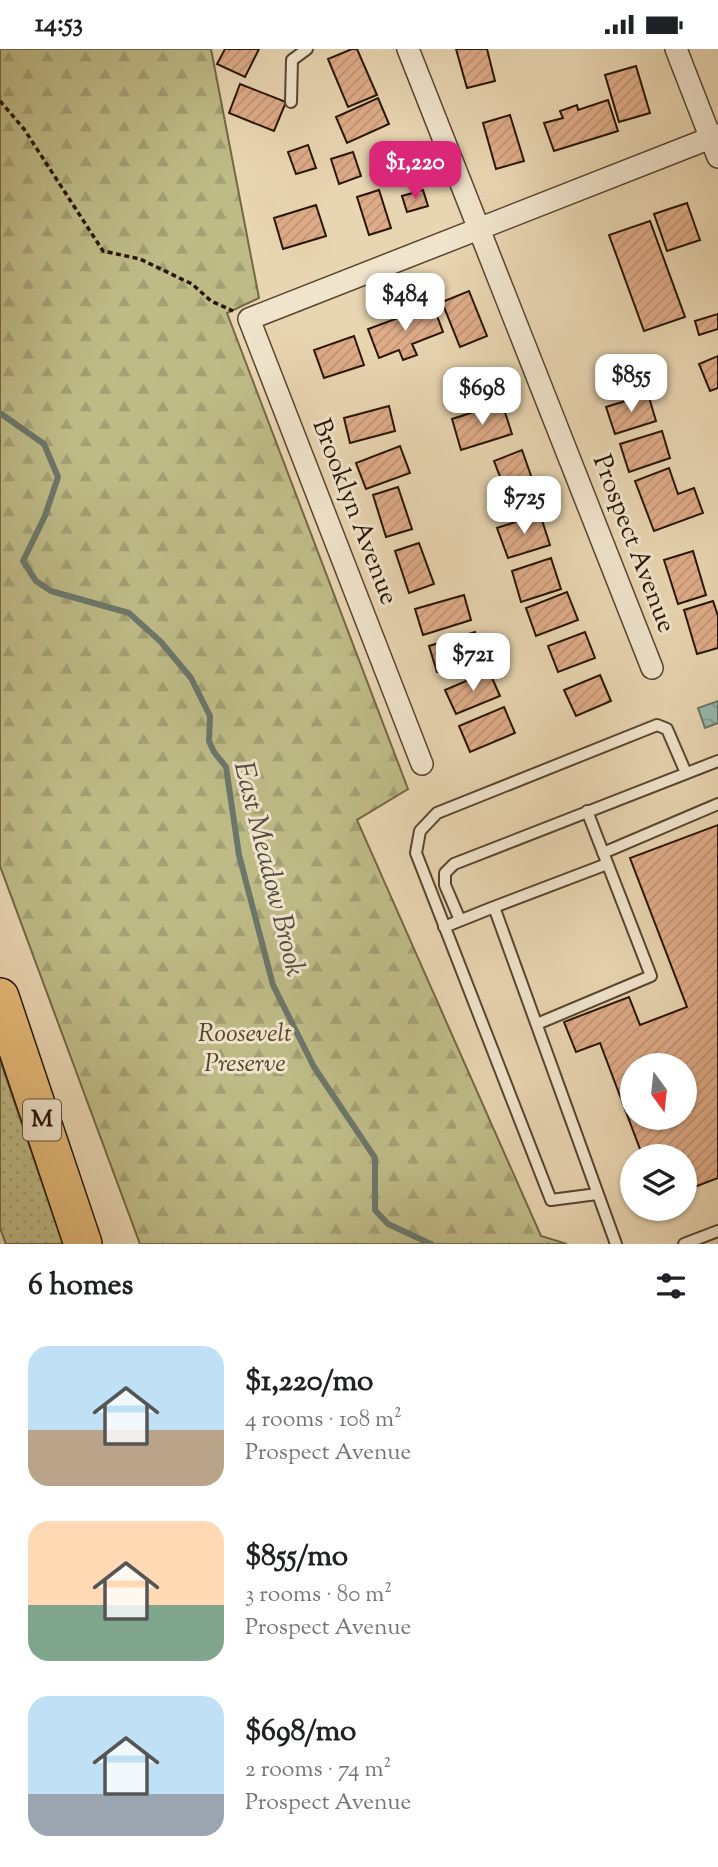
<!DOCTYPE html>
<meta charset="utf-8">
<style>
body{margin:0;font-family:"Sorts Mill Goudy",serif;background:#f2f2f2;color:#202124;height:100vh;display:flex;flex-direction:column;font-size:26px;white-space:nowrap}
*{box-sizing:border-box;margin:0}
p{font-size:23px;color:#757577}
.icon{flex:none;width:38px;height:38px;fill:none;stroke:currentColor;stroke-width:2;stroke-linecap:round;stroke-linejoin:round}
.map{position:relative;height:1195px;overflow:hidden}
.sheet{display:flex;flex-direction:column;background:#fff;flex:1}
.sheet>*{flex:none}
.needle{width:46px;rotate:165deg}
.controls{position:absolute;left:620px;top:1004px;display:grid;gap:14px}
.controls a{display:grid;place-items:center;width:77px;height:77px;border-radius:50%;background:#fff;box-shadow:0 2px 5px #0004;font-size:35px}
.price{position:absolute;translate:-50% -60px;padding:0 16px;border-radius:14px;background:#fff;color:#222;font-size:23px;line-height:46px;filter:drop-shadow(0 2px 4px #0008)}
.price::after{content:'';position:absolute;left:50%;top:42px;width:21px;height:16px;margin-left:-10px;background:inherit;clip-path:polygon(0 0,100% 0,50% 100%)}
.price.selected{background:#db2777;color:#fff}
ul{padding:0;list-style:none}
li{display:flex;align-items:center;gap:21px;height:175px;padding:0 28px}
li span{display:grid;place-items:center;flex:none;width:196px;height:140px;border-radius:21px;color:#555}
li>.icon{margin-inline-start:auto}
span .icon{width:84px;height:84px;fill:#fffc;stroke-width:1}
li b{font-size:30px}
h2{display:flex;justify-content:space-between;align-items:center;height:84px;padding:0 28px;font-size:30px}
.status{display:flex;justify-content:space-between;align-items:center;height:49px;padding:0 35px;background:#fff;direction:ltr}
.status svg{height:19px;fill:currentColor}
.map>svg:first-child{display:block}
.grass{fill:url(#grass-dots);stroke:#746845;stroke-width:2}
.forest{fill:url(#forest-firs);stroke:#746845;stroke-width:2}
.water{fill:url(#water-waves);stroke:#6b776a;stroke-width:2}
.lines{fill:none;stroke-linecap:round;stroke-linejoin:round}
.stream{stroke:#6b776a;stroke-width:6}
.building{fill:url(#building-hatch);stroke:#291503;stroke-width:2;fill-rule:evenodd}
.lane-casing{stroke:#59452e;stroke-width:14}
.street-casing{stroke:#59452e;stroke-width:24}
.highway-casing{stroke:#291503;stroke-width:40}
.path{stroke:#291503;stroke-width:3.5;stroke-dasharray:5 3.5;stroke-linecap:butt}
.lane{stroke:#f0e4cc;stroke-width:10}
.street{stroke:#f0e4cc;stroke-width:21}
.highway{stroke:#e4ba78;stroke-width:37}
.labels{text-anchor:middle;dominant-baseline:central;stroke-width:6;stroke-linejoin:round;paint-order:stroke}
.shield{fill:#f0e4cc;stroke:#65533f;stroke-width:2}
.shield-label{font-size:24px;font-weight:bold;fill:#291503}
.street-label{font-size:26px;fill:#291503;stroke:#f0e4cc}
.park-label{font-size:26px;font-style:italic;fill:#56472b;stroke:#f0e4cc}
.water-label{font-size:28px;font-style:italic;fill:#504e3f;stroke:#f0e4cc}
</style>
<div class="status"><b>14:53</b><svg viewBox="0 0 49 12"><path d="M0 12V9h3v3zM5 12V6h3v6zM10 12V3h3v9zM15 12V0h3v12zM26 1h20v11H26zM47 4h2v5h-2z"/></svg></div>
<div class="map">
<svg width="718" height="1195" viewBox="0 0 718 1195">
<defs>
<pattern id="grass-dots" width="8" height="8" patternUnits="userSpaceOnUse" patternTransform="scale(1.75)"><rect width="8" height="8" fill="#bebb87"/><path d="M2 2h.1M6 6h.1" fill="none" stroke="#a3a073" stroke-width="1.8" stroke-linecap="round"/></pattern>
<pattern id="forest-firs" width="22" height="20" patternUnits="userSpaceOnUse" patternTransform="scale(1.75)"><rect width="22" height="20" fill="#bebb87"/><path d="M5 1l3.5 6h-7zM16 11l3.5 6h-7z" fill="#a3a073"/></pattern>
<pattern id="water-waves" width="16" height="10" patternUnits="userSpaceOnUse" patternTransform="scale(1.75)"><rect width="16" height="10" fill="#97b8ae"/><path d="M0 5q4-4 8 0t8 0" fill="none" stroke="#829d94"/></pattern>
<pattern id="building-hatch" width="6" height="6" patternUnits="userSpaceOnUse" patternTransform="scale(1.75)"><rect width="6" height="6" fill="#dfac89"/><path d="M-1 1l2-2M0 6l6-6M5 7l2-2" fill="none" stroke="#bf9375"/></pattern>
</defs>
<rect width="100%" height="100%" fill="#e8d5b1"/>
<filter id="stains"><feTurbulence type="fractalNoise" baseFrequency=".00286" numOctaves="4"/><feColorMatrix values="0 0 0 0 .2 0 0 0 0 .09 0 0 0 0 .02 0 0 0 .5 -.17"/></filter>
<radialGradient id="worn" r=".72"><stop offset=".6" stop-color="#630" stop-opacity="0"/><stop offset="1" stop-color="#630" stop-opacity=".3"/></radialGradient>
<path class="grass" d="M0,1011l63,184h-57l-6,-16z"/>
<path class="forest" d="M0,0h211l48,249 -32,15 181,476 -51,31 184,416 26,8h-427l-140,-378z"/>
<path class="water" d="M718,652v22l-13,5 -7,-20z"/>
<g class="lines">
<path class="stream" d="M0,364l44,31 14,33 -13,39 -22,45 13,20 15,10 78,22 32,29 30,36 19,38 -1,25 5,11 12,15 13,88 34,130 41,82 61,91v52l13,14 43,20"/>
</g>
<path class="building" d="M225,0h34l-14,28 -28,-13z
M352,0h5l20,46 -29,12 -20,-48z
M456,0h31l8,32 -28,7z
M636,17l14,47 -31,9 -14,-47z
M240,35l46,18 -12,29 -45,-18z
M378,49l11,26 -42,19 -11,-26z
M608,51l10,31 -64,20 -10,-28 19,-5 -3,-7 17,-6 1,5z
M510,66l14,46 -28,8 -13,-46z
M308,96l8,23 -20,6 -8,-22z
M353,103l8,24 -22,8 -8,-25z
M379,141l12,38 -22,7 -12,-38z
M423,141l5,16 -21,6 -5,-16z
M687,154l13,37 -33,11 -13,-37z
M316,156l10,31 -43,13 -9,-31z
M650,172l35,96 -41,14 -35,-96z
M469,242l18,45 -27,11 -18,-45z
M433,256l10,27 -31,12 5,11 -14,5 -4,-10 -20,8 -11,-29z
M718,265v15l-19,6 -4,-14z
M354,287l10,29 -40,13 -10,-28z
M718,307v32l-8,3 -11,-27z
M489,321l7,24 -23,6 -7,-24z
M648,345l8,27 -41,13 -9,-27z
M502,354l10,31 -51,16 -9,-31z
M389,357l6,25 -45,12 -6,-25z
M662,382l8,27 -41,14 -9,-28z
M400,397l10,27 -44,16 -10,-26z
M522,401l14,40 -27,10 -15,-39z
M669,419l9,26 16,-6 9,25 -49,18 -19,-50z
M398,438l14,42 -26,8 -13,-42z
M540,465l10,31 -42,13 -11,-30z
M419,494l15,41 -25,9 -14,-42z
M693,502l13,44 -28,9 -14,-44z
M551,509l10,31 -40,13 -9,-31z
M567,543l11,28 -42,16 -10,-28z
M464,546l7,25 -48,15 -8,-26z
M713,552l5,15v32l-21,6 -13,-44z
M475,583l8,26 -46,14 -8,-26z
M585,583l10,26 -37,14 -10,-26z
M489,622l11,25 -44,18 -11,-24z
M600,626l11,26 -35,15 -12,-26z
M504,658l11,26 -45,19 -11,-26z
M718,776v353l-34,13v-34h-41l-43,-114 -24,9 -12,-30 65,-25 11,28 47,-18 -57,-149zM632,1017h52v52h-52z"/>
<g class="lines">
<defs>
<path id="lane" d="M291,53l1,-42 15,-11
M603,804l115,-49
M494,858l113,-43
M460,871l-15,-35v-12l9,-9 264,-103
M444,878l50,-20 122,337
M537,975l114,-48 -64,-165
M597,1145l-46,6 -135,-347 4,-22 17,-18 220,-88 10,4 19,44
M684,1195l34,-13"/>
<path id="street" d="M408,0l244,619
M676,0l42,108
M422,715l-173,-445 469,-184"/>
<path id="highway" d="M0,948l83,247"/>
</defs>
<use href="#lane" class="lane-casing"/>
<use href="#street" class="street-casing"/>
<use href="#highway" class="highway-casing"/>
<path class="path" d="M0,52l24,28 79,122 37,8 52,25 19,17 22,10"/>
<use href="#lane" class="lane"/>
<use href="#street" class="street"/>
<use href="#highway" class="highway"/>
</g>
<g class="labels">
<rect class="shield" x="23" y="1050.5" width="38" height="41" rx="5"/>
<g class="shield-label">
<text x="42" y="1071">M</text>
</g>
<g class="street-label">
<text transform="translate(354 463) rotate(69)">Brooklyn Avenue</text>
<text transform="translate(633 495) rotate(69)">Prospect Avenue</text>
</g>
<g class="park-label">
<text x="245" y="985">Roosevelt<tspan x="245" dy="30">Preserve</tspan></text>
</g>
<g class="water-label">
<text transform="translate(268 820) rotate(76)">East Meadow Brook</text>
</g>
</g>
<rect width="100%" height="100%" filter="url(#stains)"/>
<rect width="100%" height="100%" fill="url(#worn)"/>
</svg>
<div class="controls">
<a><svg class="needle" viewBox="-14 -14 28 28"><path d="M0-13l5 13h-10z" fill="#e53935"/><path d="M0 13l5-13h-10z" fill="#757577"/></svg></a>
<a><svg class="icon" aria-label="layers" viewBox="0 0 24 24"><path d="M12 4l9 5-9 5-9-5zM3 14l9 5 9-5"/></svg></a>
</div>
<b class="price selected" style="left:415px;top:152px">$1,220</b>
<b class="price" style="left:405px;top:284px">$484</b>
<b class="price" style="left:631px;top:365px">$855</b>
<b class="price" style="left:482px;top:378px">$698</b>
<b class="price" style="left:524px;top:487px">$725</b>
<b class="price" style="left:473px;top:644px">$721</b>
</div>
<section class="sheet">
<h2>6 homes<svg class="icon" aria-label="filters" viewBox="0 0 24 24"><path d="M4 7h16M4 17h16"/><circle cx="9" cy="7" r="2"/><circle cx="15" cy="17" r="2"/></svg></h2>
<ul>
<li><span style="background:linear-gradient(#bfe0f5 60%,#b9a48a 0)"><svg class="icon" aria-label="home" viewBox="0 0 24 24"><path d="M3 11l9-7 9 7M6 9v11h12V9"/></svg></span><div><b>$1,220/mo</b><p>4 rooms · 108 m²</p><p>Prospect Avenue</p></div></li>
<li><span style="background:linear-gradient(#ffd9b3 60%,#7fa58c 0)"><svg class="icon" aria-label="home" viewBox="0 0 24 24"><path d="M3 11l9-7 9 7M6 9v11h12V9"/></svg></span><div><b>$855/mo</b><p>3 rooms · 80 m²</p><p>Prospect Avenue</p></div></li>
<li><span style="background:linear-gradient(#bfe0f5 70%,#9aa5b1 0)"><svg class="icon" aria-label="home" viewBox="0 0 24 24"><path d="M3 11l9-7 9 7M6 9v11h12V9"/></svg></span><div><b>$698/mo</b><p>2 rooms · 74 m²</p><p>Prospect Avenue</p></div></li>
</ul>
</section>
